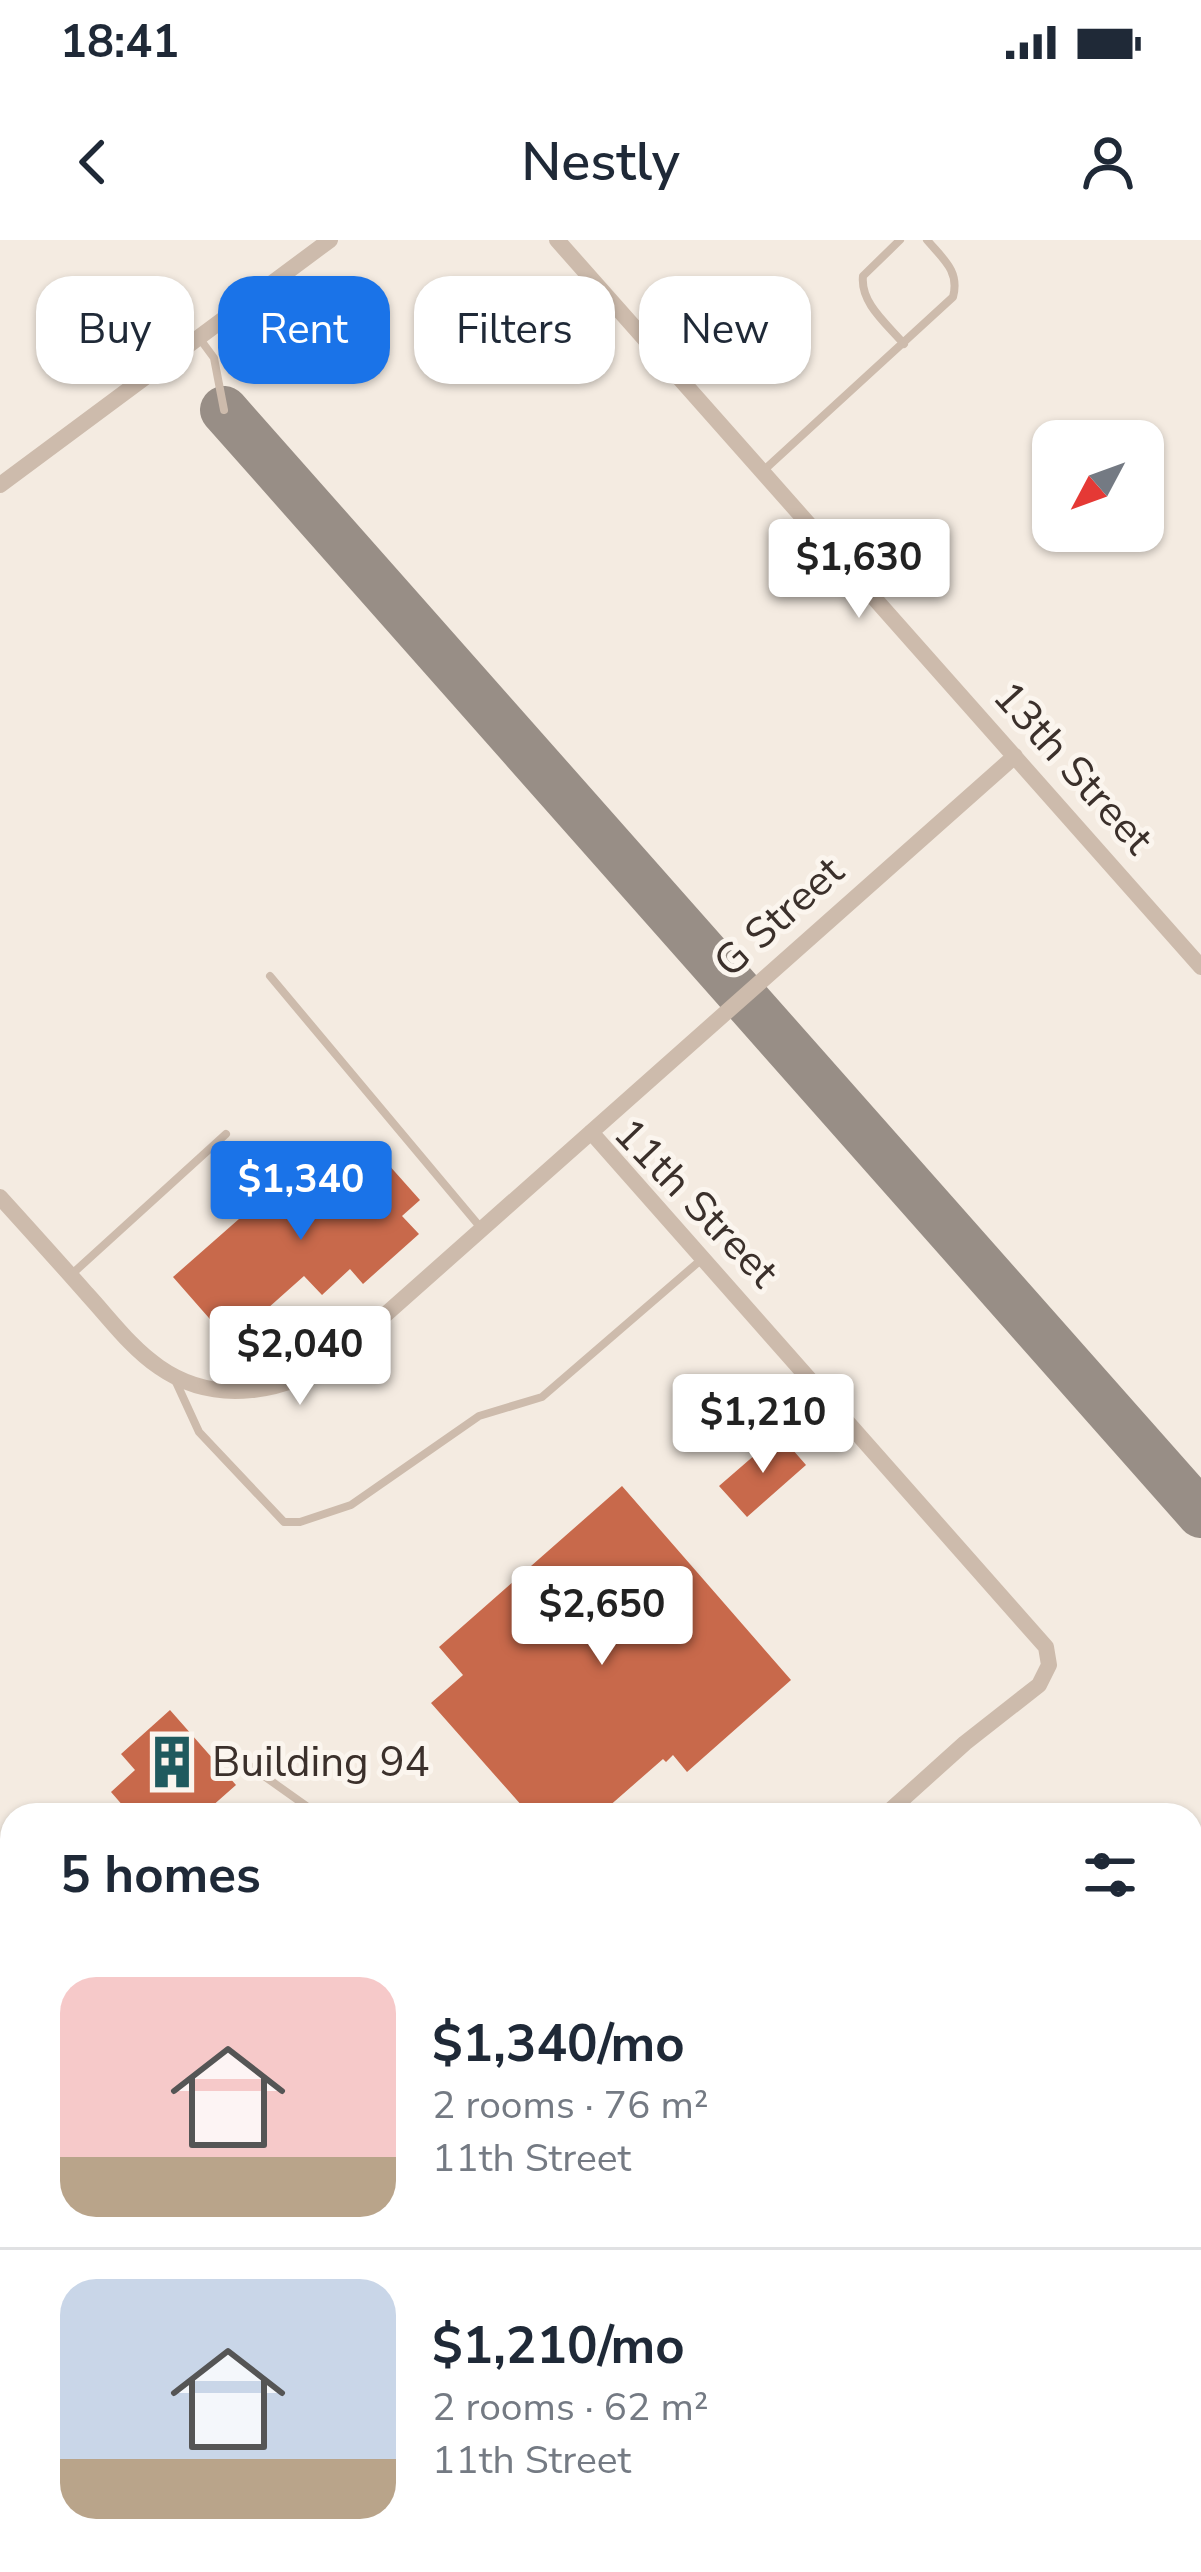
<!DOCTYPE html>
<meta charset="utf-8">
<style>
body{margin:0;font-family:"Nunito Sans",sans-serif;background:#f2f2f3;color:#1f2937;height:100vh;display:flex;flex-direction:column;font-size:45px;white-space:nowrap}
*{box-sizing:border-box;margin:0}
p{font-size:39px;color:#747a83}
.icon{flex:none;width:66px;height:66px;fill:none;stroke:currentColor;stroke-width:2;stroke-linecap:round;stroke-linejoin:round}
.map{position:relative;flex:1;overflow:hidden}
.side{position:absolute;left:0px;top:1563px;width:1203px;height:771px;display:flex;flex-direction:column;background:#fff;border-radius:36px 36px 0 0;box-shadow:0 3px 9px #0004}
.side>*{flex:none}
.hud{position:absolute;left:36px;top:36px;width:1131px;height:108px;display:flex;gap:24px}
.needle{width:78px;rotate:229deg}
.tools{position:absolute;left:1032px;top:180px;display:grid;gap:24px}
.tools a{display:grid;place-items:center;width:132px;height:132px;border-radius:24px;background:#fff;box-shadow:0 3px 9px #0004;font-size:60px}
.price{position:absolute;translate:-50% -102px;padding:0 27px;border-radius:12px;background:#fff;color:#222;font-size:39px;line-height:78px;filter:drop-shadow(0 3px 6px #0008)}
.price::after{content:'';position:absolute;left:50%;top:72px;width:36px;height:27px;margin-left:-18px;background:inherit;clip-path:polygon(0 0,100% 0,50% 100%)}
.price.selected{background:#1a73e8;color:#fff}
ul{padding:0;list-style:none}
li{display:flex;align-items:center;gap:36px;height:300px;padding:0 60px}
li+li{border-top:3px solid #e0e1e3}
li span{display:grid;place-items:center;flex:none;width:336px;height:240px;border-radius:36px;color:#555}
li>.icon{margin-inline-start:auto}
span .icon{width:144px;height:144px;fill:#fffc;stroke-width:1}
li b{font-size:51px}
h2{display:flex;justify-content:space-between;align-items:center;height:144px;padding:0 60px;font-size:51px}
.chip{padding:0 42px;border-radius:36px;background:#fff;box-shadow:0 3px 9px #0004;font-size:42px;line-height:108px}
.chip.selected{background:#1a73e8;color:#fff}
.status{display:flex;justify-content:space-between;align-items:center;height:84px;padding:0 60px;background:#fff;direction:ltr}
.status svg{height:33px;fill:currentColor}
header{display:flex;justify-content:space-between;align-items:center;height:156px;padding:0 60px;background:#fff;font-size:54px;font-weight:600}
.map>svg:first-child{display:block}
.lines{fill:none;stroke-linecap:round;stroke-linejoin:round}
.taxiway{stroke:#988e86;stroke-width:48}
.building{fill:#c8694b}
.path{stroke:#b9a596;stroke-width:3;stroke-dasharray:6 6;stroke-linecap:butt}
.service{stroke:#cdbbac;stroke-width:8}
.minor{stroke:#cdbbac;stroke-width:16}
.tertiary{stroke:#cdbbac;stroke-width:21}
.labels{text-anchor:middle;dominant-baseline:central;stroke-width:10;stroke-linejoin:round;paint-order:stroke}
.street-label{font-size:42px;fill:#3b302b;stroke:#fbf5ee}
.poi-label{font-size:42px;fill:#3b302b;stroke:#fbf5ee;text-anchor:start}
</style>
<div class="status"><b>18:41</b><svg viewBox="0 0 49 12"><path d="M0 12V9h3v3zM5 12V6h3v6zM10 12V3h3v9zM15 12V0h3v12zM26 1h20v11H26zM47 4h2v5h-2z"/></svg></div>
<header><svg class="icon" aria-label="back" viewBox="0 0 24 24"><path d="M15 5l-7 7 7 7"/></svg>Nestly<svg class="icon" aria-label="person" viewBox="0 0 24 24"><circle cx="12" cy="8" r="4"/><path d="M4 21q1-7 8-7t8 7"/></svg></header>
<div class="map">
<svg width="1201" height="2332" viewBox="0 0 1201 2332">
<rect width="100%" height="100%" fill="#f4ebe1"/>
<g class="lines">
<path class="taxiway" d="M224,170l977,1104"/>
</g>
<path class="building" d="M379,914l41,46 -18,16 17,18 -56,50 -13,-15 -28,26 -18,-19 -74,66 -57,-65 134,-118 30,33z
M779,1194l27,31 -59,52 -28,-31z
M622,1246l169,194 -104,92 -14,-17 -7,7 -3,-3 -56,49 6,7h-83l-99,-112 32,-28 -24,-28z
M170,1470l66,75 -34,30h-71l-20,-23 24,-22 -14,-16z"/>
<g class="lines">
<path class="path" d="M5,1753l7,7
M1191,2133l10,11
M464,2322l9,10
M526,2322l6,10
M1029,2322l6,10"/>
<path class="service" d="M900,0l-37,36c-3,27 24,48 41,68
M200,99l14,19 10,52
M763,231l190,-174c7,-26 -10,-38 -26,-57
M270,736l211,252
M72,1034l154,-140
M176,1142l23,50 85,90h16l51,-17 128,-89 63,-19 160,-138
M233,1514l86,61"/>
<path class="minor" d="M557,0l644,727
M0,245l330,-245
M591,892l455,515 3,18 -10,20 -74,58 -80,72
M0,957c29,32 58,64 87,97 23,25 44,54 72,73 57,40 129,26 182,-13l674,-598
M0,2082l12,-11
M1191,2100l10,11
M955,2322l9,10"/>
<path class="tertiary" d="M0,1721l12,14
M1191,1864l10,-9
M555,2322l9,10
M661,2332l12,-10"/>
</g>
<defs>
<symbol id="building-bare" viewBox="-9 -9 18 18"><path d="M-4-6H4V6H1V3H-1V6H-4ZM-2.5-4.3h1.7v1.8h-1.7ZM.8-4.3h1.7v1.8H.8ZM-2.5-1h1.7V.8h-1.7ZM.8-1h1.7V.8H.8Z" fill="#1f5a5e" stroke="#fbf5ee" stroke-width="2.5" paint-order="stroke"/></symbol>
</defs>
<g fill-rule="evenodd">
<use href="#building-bare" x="134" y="1484" width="76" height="76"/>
</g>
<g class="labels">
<g class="street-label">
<text transform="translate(1073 528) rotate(48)">13th Street</text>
<text transform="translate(779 677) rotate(-42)">G Street</text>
<text transform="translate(696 963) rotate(46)">11th Street</text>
</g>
<g class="poi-label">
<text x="212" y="1522">Building 94</text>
</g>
</g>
</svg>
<div class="tools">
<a><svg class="needle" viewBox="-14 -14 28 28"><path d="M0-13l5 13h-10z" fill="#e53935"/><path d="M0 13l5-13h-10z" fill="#747a83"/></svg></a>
</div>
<b class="price" style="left:859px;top:381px">$1,630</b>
<b class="price selected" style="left:301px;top:1003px">$1,340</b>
<b class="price" style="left:300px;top:1168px">$2,040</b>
<b class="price" style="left:763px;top:1236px">$1,210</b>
<b class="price" style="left:602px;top:1428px">$2,650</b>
<div class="hud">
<a class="chip">Buy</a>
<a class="chip selected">Rent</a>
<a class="chip">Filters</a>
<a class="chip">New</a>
</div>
<section class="side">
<h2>5 homes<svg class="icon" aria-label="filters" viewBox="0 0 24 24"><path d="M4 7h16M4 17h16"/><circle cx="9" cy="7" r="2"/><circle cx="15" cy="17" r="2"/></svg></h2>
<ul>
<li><span style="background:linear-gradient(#f6c9c9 75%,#b9a48a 0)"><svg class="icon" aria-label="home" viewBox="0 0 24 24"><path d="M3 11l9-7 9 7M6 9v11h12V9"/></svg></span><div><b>$1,340/mo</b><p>2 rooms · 76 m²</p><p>11th Street</p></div></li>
<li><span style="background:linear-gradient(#c9d6e8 75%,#b9a48a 0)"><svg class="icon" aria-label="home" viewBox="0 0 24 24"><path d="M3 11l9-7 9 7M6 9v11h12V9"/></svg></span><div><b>$1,210/mo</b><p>2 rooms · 62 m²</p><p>11th Street</p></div></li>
</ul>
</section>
</div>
